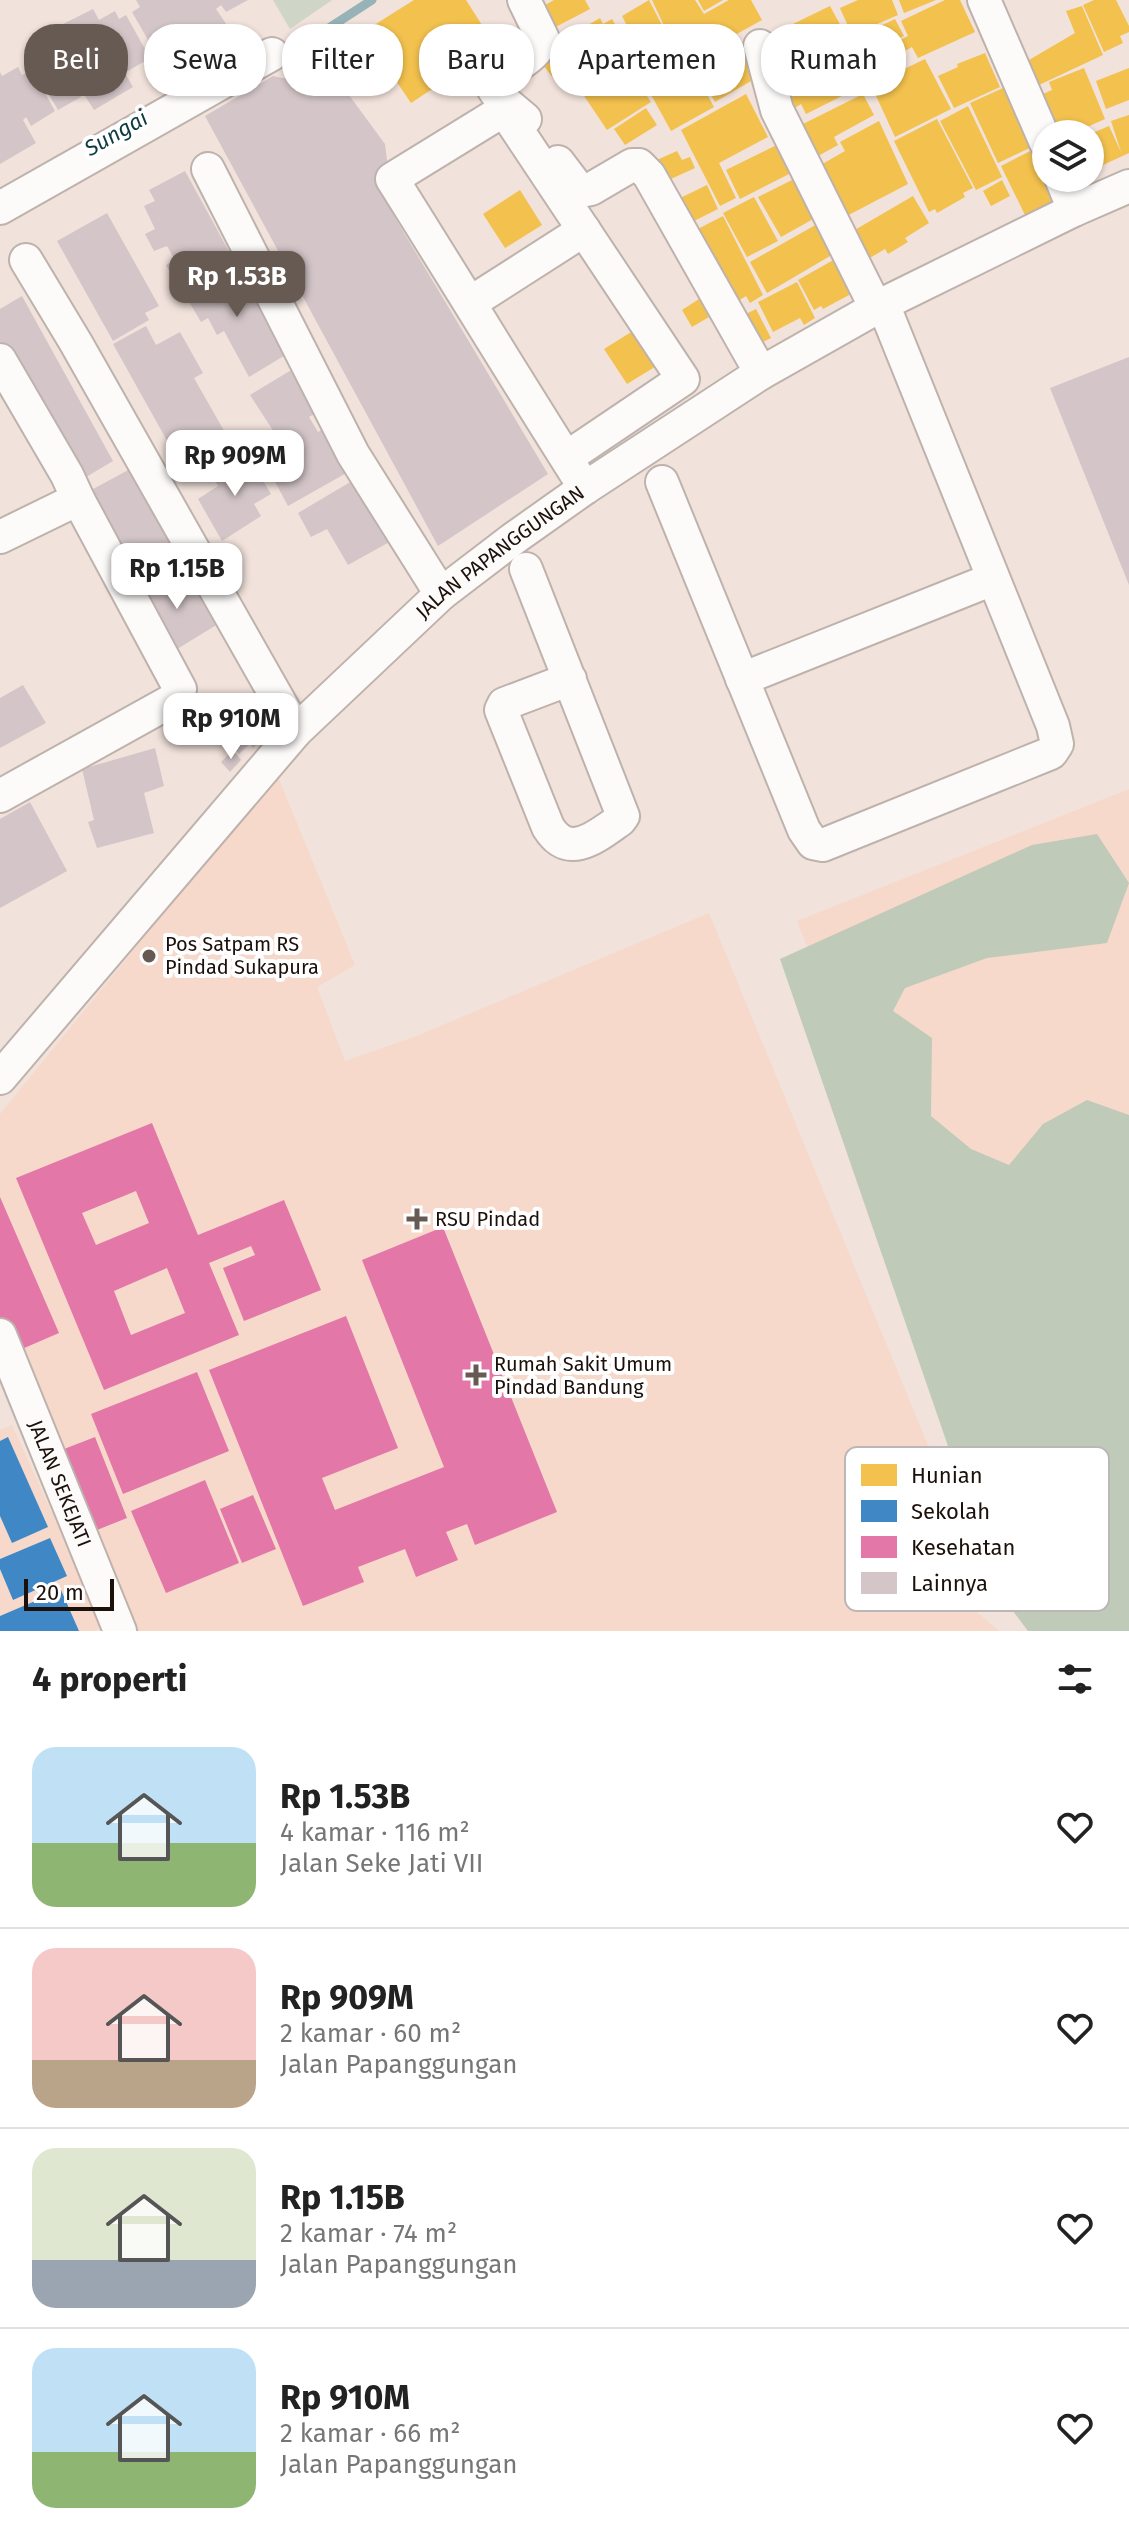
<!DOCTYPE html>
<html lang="id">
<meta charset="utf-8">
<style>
body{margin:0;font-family:"Fira Sans",sans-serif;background:#f6f6f6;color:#222;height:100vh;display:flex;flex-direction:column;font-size:30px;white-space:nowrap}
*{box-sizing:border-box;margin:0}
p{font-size:26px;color:#767676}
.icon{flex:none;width:44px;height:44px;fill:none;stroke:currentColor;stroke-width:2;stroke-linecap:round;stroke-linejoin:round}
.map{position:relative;height:1631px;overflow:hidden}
.details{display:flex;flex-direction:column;background:#fff;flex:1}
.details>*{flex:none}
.guide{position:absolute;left:24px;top:24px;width:1082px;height:72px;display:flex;gap:16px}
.buttons{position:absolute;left:1032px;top:120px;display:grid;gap:16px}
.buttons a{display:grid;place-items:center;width:72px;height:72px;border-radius:50%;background:#fff;box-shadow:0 2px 6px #0004;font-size:40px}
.scale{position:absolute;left:24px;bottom:20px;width:90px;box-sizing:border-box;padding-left:8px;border:4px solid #1b100a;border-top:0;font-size:22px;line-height:28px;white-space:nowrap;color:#1b100a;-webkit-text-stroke:6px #fff;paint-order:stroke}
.price{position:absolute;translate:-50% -68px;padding:0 18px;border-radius:16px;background:#fff;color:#222;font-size:26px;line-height:52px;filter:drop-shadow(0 2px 4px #0008)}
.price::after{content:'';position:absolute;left:50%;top:48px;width:24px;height:18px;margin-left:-12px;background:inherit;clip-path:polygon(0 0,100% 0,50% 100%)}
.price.selected{background:#665a53;color:#fff}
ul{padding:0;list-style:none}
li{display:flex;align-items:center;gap:24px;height:200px;padding:0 32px}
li+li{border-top:2px solid #e0e0e0}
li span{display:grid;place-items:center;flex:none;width:224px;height:160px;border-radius:24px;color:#555}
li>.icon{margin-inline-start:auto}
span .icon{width:96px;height:96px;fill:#fffc;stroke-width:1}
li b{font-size:34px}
h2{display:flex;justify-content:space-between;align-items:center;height:96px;padding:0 32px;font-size:34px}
.pill{padding:0 28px;border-radius:32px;background:#fff;box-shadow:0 2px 6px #0004;font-size:28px;line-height:72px}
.pill.selected{background:#665a53;color:#fff}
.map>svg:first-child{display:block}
.built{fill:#f6d9cb}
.green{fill:#cfd6c8}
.forest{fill:#c0cab8}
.homes{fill:#f2c14e}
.schools{fill:#3f88c5}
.health{fill:#e377a8;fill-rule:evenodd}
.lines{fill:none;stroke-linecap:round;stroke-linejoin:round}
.stream{stroke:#97b3b7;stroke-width:9}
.building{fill:#d4c6c8}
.minor-casing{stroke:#beb2ac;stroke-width:36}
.minor{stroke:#fdfbfa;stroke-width:32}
.poi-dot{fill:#665a53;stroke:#fff;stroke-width:3}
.labels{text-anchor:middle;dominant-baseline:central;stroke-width:8;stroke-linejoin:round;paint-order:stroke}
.street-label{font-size:20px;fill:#1b100a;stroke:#fff}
.poi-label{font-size:20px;fill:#1b100a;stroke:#fff;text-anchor:start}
.water-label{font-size:22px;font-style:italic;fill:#0e3b42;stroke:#fff}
.key{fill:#fff;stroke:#bbb7b6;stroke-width:2}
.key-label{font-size:22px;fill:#1b100a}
</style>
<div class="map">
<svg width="1129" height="1631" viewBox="0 0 1129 1631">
<rect width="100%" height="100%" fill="#f1e2db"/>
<path class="built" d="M279,779l76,186 -38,22 28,74 69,-24 295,-124 258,627 1,21 -3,37 6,9 28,24h-868l-131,-307v-210l180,-221z
M1129,789v842h-49l-283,-710z
M12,1425l92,202 -10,4h-94v-201z"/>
<path class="green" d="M273,0h59l-42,29z"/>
<path class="forest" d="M1097,834l32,49 -22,60 -120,15 -82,30 -12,23 39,27 -1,78 40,33 38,16 34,-41 44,-24 42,15v516h-101l-30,-40 -218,-632 252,-114z"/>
<path class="homes" d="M414,0h52l30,47 -85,56 -48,-71z
M554,0h31l5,9 -40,21 -12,-21z
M649,0l30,58 -27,-58h43l9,14 25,-14h22l11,20 -27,15 23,42 -43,25 -12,-21 -12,5 -15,-28 -26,12 -28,-54z
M698,0h25l-19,11z
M858,0h34l6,15 -46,20 -12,-27z
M899,0h37l-32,13z
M945,0h15l15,32 -57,26 -6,-11 -14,8 -6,-11 16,-8 -7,-15z
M1094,0h22l13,26v6l-9,4 3,7 -19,9 -21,-47z
M830,6l19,35 46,-22 9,17 -27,13 8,19 -18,8 -15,-32 -65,34 -23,-40z
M1082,6l21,49 -64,30 -10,-25 46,-27 -9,-22z
M600,18l3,6 9,-5 12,21 -33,20 -15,-28z
M568,42l12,18 -27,18 -10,-13 9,-7 -3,-3z
M985,53l15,34 -46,21 -16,-32 20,-9 -1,-3z
M844,56l16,31 -54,27 -5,-10 -14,9 -11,-22z
M600,57l20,33 17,-9 14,21 -44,28 -37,-55z
M925,59l26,50 -56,28 -24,-52z
M675,61l16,30 11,-6 12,22 -43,24 -22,-40 10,-5 -7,-14z
M1084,68l21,51 -34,15h-8l-1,-3 -7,3 -21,-36 18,-8 -3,-8z
M1129,68v32l-23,9 -10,-28z
M1014,83l26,60 -42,20 -28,-60z
M746,94l22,43 -49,26 17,35 -16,8 -39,-76z
M863,94l11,21 -40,22 4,8 -29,16 -16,-32z
M968,106l34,71 -26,13 -36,-69z
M646,108l11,17 -32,20 -11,-16z
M1129,115v38l-39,18v-37l19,-8 12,26 -10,-31z
M937,119l36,69 -10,5 2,4 -28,16 -2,-4 -6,3 -35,-71z
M879,121l29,63 -69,36 -27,-50 33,-19 -5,-9z
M783,142l14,28 -57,29 -14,-29z
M1042,145l4,9v24l12,24 -32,15 -25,-51z
M677,151l5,9 8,-3 5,11 -35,16 -10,-21z
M804,174l20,39 -43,24 -23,-40z
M1002,180l8,16 -19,10 -8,-15z
M707,185l11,24 -34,17 -12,-24z
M520,190l22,35 -37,23 -22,-34z
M913,196l16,27 -24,15 3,4 -20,12 -3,-5 -17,10 -15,-28z
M754,197l24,44 -31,16 -24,-44z
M723,216l40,79 -13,8 -4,-7 -16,10 -40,-73z
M826,219l16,30 -75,44 -17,-31z
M844,254l18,34 -39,21 -2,-3 -7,4 -16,-30z
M797,282l18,36 -11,7 -4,-7 -27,14 -15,-30z
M699,299l10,18 -17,10 -10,-17z
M756,309l15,29 -22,11 -15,-29z
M636,329l22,36 -31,19 -23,-35z"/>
<path class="schools" d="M8,1437l40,90 -36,16 -12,-27v-75z
M50,1538l17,38 -54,24 -13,-31v-10z
M61,1590l18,41h-79v-15z"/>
<path class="health" d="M150,946l8,13 -9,6 -8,-13z
M152,1123l46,112 86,-35 37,90 -77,31 -21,-53 32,-13 -4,-9 -42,17 30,72 -135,55 -88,-212zM136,1191l13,32 -53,22 -14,-32zM167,1268l18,45 -54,22 -17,-44z
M0,1197l59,136 -44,19 -15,-34z
M443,1227l114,285 -82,33 -8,-21 -21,8 12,28 -42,17 -11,-28 -47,18 6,15 -61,24 -94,-236 137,-54 52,132 -76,30 13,32 109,-43 -82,-207z
M197,1372l32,79 -106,43 -32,-80z
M95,1437l32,81 -35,14 -33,-81z
M205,1480l34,83 -73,30 -35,-82z
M253,1495l23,54 -34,14 -22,-54z"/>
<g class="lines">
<path class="stream" d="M278,61l94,-61"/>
</g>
<path class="building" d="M136,0h112l-22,12 -5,-7 -5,4 13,19 -37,25 -10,-16 -27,15 -23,-40 8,-5z
M93,9l6,11 16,-9 4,8 7,-4 24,43 -22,13 -5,-8 -3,1 13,23 -39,23 -14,-22 -4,2 5,7 -23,13 -23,-39 6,-4 -4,-8 15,-7 -7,-19z
M18,67l4,8 10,-5 23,41 -24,15 -5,-9 -3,3 13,23 -36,21v-92l2,4z
M273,76l73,15 39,53 9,72 154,258 -110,72 -233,-430z
M185,171l46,84 -53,31 -12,-21 9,-5 -8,-14 -13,5 -9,-17 10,-5 -11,-23 11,-5 -6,-11z
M107,213l52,93 -14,7 4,7 -36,21 -56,-100z
M240,269l47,85 -38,23 -25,-46 -7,4 -9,-17 -7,4 -20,-34 28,-16 7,11z
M22,296l91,165 -37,22 -76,-142v-32z
M146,326l10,19 24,-13 23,41 -9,5 37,65 -35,21 -9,-16 -12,7 -62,-111z
M1129,357v228l-79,-197z
M293,369l27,42 -11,6 9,15 8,-5 24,44 -62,35 -15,-28 19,-12 -20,-29 4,-2 -26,-40z
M248,455l23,39 -17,10 7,12 -39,25 -24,-42 20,-13 -6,-11z
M132,468l50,89 -51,27 -49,-89z
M357,478l36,62 -45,25 -21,-36 -16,8 -13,-24z
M188,569l30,55 -49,30 -33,-56z
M23,685l23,38 -46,25v-50z
M269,708l11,13 -27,27 -3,-4 -11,10 -7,-8z
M155,748l9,38 -20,7 10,40 -57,15 -9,-26 6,-2 -12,-51z
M233,750l8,10 -11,12 -9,-10z
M30,802l37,69 -67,37v-89z"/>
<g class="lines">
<defs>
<g id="minor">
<path d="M524,0l19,39c-10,24 -38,28 -50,49l6,9 26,22"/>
<path d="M984,0l62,143"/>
<path d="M760,46l17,64 99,198"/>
<path d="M558,162l22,29 11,-2 41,-24h7l10,10 112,198"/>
<path d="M208,169l145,285 88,140"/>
<path d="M1061,178l13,32"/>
<path d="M0,208l272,-154"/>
<path d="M26,260l50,83 220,388"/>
<path d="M470,303l114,-73"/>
<path d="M0,360l67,115 11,24 -78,38"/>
<path d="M566,458l117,-79 -179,-269 -112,69c65,103 128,207 193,309"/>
<path d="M662,482l142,348 9,13 10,2 228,-92 6,-9 -4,-18 -170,-422"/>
<path d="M526,569l97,247 -3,4c-23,16 -51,41 -72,7l-47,-117 3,-6 66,-25"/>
<path d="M742,679l251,-100"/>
<path d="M0,796l173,-96 7,-11 -102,-190"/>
<path id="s1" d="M0,1078l296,-347 145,-137 72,-55 72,-51 176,-115 122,-69 191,-94 55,-24"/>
<path id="s2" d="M0,1335l120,296"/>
</g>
</defs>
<use href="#minor" class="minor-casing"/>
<use href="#minor" class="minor"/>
</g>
<g class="poi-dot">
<circle cx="149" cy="956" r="8"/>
<path d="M413 1207h8v8h8v8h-8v8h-8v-8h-8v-8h8z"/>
<path d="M472 1363h8v8h8v8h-8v8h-8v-8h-8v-8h8z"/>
</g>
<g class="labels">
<g class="street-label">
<text stroke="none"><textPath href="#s1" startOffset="728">JALAN PAPANGGUNGAN</textPath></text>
<text stroke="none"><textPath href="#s2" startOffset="160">JALAN SEKEJATI</textPath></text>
</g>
<g class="poi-label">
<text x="165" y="944">Pos Satpam RS<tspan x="165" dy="23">Pindad Sukapura</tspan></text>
<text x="435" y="1219">RSU Pindad</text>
<text x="494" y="1364">Rumah Sakit Umum<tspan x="494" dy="23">Pindad Bandung</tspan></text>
</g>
<g class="water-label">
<text transform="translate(116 133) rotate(-30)">Sungai</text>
</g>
</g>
<rect x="845" y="1447" width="264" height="164" rx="12" class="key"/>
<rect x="861" y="1464" width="36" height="22" fill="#f2c14e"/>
<rect x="861" y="1500" width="36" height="22" fill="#3f88c5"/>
<rect x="861" y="1536" width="36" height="22" fill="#e377a8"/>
<rect x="861" y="1572" width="36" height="22" fill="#d4c6c8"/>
<g class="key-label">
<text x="911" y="1483">Hunian</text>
<text x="911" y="1519">Sekolah</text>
<text x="911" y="1555">Kesehatan</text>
<text x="911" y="1591">Lainnya</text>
</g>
</svg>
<div class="buttons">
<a><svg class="icon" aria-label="layers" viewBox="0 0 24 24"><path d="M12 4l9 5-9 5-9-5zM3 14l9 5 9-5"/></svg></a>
</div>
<div class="scale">20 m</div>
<b class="price selected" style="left:237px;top:319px">Rp 1.53B</b>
<b class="price" style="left:235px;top:498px">Rp 909M</b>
<b class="price" style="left:177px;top:611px">Rp 1.15B</b>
<b class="price" style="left:231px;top:761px">Rp 910M</b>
<div class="guide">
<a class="pill selected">Beli</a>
<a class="pill">Sewa</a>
<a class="pill">Filter</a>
<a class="pill">Baru</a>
<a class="pill">Apartemen</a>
<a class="pill">Rumah</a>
</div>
</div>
<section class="details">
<h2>4 properti<svg class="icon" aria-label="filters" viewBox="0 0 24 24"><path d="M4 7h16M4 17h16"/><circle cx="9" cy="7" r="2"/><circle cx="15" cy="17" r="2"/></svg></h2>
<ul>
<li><span style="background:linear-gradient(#bfe0f5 60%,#8fb573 0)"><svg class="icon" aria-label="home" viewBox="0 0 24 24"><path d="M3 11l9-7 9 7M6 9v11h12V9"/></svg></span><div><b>Rp 1.53B</b><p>4 kamar · 116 m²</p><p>Jalan Seke Jati VII</p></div><svg class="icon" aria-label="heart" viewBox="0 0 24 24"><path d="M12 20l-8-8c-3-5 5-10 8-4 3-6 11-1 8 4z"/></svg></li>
<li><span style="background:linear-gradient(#f6c9c9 70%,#b9a48a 0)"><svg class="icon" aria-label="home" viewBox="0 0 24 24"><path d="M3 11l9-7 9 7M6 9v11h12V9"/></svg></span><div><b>Rp 909M</b><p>2 kamar · 60 m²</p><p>Jalan Papanggungan</p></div><svg class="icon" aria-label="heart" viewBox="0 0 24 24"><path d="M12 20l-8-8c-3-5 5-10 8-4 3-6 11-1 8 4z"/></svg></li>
<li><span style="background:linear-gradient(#dfe7d0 70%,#9aa5b1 0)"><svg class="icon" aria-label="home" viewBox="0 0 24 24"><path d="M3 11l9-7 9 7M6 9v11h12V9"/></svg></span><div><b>Rp 1.15B</b><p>2 kamar · 74 m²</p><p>Jalan Papanggungan</p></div><svg class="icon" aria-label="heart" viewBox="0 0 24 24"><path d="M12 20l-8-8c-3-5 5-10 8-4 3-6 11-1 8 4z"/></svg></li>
<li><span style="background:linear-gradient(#bfe0f5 65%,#8fb573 0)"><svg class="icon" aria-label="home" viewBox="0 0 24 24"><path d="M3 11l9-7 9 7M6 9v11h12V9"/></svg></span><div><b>Rp 910M</b><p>2 kamar · 66 m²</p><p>Jalan Papanggungan</p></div><svg class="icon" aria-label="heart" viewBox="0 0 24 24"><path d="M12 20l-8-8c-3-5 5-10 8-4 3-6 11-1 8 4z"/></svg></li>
</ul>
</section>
